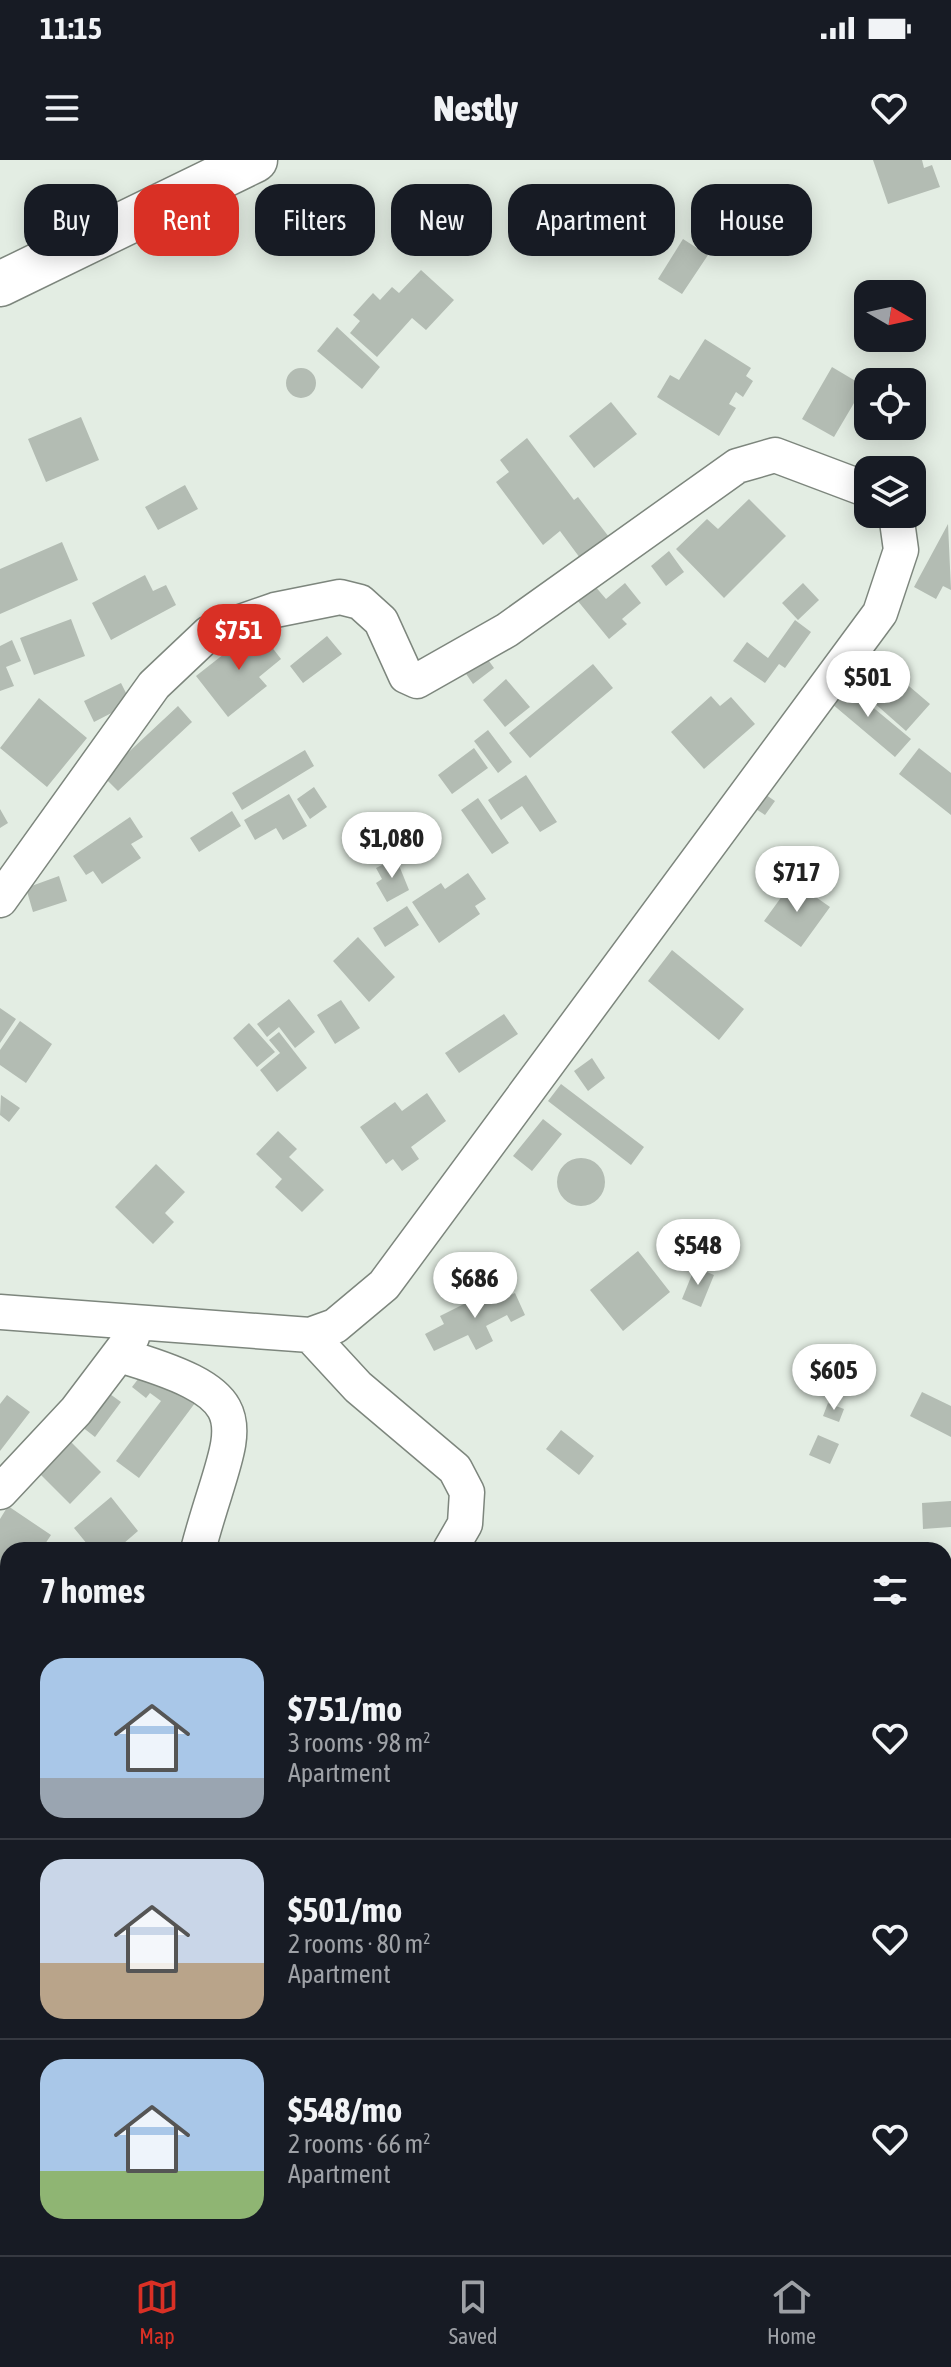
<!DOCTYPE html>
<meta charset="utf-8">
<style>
body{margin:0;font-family:"Asap Condensed",sans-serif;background:#20242c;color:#f1f3f6;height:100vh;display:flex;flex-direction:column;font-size:30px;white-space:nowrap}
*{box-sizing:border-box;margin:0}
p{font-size:26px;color:#9ea1a6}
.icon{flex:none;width:44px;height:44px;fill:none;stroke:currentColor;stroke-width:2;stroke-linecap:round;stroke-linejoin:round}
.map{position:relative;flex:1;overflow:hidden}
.details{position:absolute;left:0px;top:1382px;width:952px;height:714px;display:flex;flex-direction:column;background:#171b24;border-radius:24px 24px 0 0;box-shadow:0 4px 20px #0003}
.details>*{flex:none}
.guide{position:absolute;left:24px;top:24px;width:904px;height:72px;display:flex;gap:16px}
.needle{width:52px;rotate:99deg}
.fabs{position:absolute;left:854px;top:120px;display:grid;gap:16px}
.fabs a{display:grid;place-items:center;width:72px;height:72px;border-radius:16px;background:#171b24;box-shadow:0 4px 20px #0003;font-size:40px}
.price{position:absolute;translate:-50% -68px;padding:0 18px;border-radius:28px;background:#fff;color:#222;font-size:26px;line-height:52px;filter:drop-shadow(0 2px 4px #0008)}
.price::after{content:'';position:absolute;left:50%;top:48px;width:24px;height:18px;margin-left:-12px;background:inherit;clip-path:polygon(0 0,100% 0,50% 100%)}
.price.current{background:#d93025;color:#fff}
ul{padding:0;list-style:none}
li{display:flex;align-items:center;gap:24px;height:200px;padding:0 40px}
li+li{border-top:2px solid #363941}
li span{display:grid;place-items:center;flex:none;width:224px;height:160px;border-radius:24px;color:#555}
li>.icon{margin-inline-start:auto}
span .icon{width:96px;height:96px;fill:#fffc;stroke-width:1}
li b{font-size:34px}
h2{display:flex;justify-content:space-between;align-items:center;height:96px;padding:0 40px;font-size:34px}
.tag{padding:0 28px;border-radius:24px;background:#171b24;box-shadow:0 4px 20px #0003;font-size:28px;line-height:72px}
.tag.current{background:#d93025;color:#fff}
.status{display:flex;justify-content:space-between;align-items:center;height:56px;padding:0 40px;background:#171b24;direction:ltr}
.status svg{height:22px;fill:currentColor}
header{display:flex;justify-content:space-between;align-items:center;height:104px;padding:0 40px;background:#171b24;font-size:36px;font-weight:800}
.dock{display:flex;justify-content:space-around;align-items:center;height:112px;border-top:2px solid #363941;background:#171b24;font-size:22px;color:#9ea1a6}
.dock a{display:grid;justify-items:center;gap:4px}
.dock .current{color:#d93025}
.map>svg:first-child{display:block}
.building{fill:#b3bcb3}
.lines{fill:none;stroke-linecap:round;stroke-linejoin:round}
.minor-casing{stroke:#7d867d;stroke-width:37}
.secondary-casing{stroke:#7d867d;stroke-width:47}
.minor{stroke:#fff;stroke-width:34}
.secondary{stroke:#fff;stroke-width:44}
</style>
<div class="status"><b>11:15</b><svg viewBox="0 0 49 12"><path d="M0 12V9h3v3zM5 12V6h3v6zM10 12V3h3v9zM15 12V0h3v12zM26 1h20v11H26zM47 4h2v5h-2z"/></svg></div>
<header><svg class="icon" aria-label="menu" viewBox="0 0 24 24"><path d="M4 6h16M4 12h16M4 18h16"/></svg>Nestly<svg class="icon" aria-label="heart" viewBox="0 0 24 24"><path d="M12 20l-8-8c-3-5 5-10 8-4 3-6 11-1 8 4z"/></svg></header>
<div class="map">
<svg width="951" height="2095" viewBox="0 0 951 2095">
<rect width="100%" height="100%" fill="#e3ede3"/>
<path class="building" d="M873,0h49l2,8 8,-3 8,22 -52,17z
M683,79l25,16 -26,39 -24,-15z
M421,110l33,30 -28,30 -14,-12 -35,39 -27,-24 10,-12 -7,-6 20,-22 7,7 12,-13 7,6z
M337,167l43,40 -18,22 -45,-38z
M705,179l46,29 -5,8 7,5 -10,16 -7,-5 -7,12 7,4 -17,28 -62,-39 13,-22 9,5z
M832,207l32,19 -30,51 -32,-18z
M286 223a15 15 0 1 1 30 0a15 15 0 1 1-30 0Z
M611,242l26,32 -43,34 -25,-32z
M81,257l18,43 -53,22 -18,-43z
M527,278l47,62 4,-3 31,40 -29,21 -20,-27 -17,14 -47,-63 13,-10 -9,-12z
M185,325l13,24 -40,21 -13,-23z
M749,339l37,37 -62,62 -48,-49 31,-30 11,10z
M948,364l3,66 -8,-4 -7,13 -22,-12z
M62,382l16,38 -78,34v-45z
M669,391l15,21 -18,14 -15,-20z
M145,415l8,16 13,-6 10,20 -65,35 -19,-37z
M625,423l16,20 -19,16 5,5 -18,15 -32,-39 17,-15 12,14z
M803,423l16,17 -21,20 -16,-17z
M71,459l14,37 -51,19 -14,-37z
M795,460l16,12 -26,36 -6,-4 -14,19 -32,-22 14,-19 21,16z
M257,468l24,31 -22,18 8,9 -39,31 -32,-41z
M327,476l15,18 -39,29 -13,-17z
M12,480l9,21 -15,6 8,19 -14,5v-45z
M481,490l13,18 -21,16 -13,-19z
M869,492l61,52 -24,27 -68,-60z
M593,504l20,24 -83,70 -21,-25z
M506,519l24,28 -25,20 -22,-27z
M840,520l71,59 -16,18 -70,-59z
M121,523l10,20 -37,19 -10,-21z
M711,536l9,10 11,-9 24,27 -51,45 -33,-37z
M39,538l48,40 -40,49 -47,-39z
M178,546l14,16 -74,69 -15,-15z
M488,570l24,32 -14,11 -24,-32z
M474,588l14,20 -36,26 -14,-19z
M919,588l32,25v42l-52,-41z
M305,590l9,16 -72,44 -10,-17z
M526,615l31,47 -17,10 -18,-26 -21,14 -13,-20z
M314,627l13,20 -17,12 -13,-20z
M757,629l18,12 -10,14 -17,-11z
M289,634l18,32 -24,14 -7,-12 -21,12 -11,-20z
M478,638l31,45 -17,11 -31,-44z
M0,649l8,14 -8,5z
M232,651l9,15 -42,26 -9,-14z
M130,657l13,20 -12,7 10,14 -39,26 -9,-13 -7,4 -13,-19z
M396,698l13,32 -22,12 -11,-19 6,-4 -6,-11z
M468,713l18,26 -11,7 5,8 -41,29 -27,-41 29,-19 4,6z
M59,716l8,25 -34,11 -7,-24z
M793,721l37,26 -29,40 -37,-26z
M407,746l12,19 -34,22 -12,-19z
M358,777l37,40 -26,25 -36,-41z
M672,790l72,59 -25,31 -71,-59z
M289,839l26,33 -20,16 -16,-21 -12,10 -10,-13z
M341,840l19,28 -25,16 -18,-29z
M0,848l16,11 -16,24z
M504,854l14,20 -59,39 -14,-20z
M20,861l32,23 -26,39 -26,-18v-15z
M249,863l26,29 -18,15 -24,-29z
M279,872l28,36 -30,24 -17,-22 20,-17 -11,-13z
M592,898l13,20 -17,13 -14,-20z
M561,924l83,63 -13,18 -83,-64z
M427,933l19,28 -35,26 8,12 -17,12 -9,-12 -7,5 -26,-37 35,-25 7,9z
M1,935l19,13 -11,14 -9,-7z
M543,959l19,15 -30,37 -19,-15z
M278,971l19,18 -8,8 35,33 -22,22 -27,-25 7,-8 -26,-25z
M557 1022a24 24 0 1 1 48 0a24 24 0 1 1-48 0Z
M156,1004l29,28 -20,21 9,9 -21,22 -38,-37z
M638,1091l32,41 -47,39 -33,-41z
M695,1107l19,8 -13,32 -19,-8z
M494,1129l6,11 15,-7 10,22 -14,7 -4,-7 -21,11 7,15 -17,9 -8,-15 -34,16 -9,-17 19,-10 -4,-8z
M145,1210l53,29 -59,79 -23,-17 45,-60 -11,-8 -4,5 -14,-11z
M103,1229l18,13 -26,35 -18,-14z
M922,1232l29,14v31l-41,-21z
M7,1235l23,17 -30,39v-47z
M828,1243l16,6 -5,13 -16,-6z
M561,1270l33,26 -15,19 -33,-26z
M818,1275l21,9 -9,20 -21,-9z
M71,1282l30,30 -31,32 -30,-30z
M111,1337l27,34 -22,19h-24l-18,-22z
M951,1341v26l-28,2 -1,-26z
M8,1346l43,29 -10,15h-33v49l-8,12v-92z
M0,1522l8,10v11l-8,7z
M8,1571v29l-8,-11v-11z
M947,1862l4,6v21l-7,4z
M0,1978l8,6v8l-8,9z
M951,2062v33h-25v-7h18v-25z
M163,2088h28l-4,7h-28z
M270,2088h29l-1,4 8,3h-38z
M799,2088h46l3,5 5,-3 3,5h-53z"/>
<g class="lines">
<defs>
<path id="minor" d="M0,740l154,-215 55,-52 66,-23 65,-13 20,5 21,19 25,55 11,5 90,-51 230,-164 38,-11 93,35
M0,1152l310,23 25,-9 49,-41 496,-672 21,-63 -5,-36
M310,1175l48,52 97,82 12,23 -2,32 -15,26
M119,1195c154,45 112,68 79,195
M0,1332l76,-81 56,-74"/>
<path id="secondary" d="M0,124l255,-124"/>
</defs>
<use href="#minor" class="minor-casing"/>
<use href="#secondary" class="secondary-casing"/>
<use href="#minor" class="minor"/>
<use href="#secondary" class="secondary"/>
</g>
</svg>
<div class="fabs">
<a><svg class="needle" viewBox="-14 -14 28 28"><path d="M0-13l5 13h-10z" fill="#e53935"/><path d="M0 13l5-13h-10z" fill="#9ea1a6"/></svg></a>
<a><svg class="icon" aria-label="locate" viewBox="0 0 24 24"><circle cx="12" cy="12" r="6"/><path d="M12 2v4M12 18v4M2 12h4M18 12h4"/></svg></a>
<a><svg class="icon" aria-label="layers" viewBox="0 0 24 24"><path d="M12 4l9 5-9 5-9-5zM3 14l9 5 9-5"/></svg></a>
</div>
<b class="price current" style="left:239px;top:512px">$751</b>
<b class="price" style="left:868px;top:559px">$501</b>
<b class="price" style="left:392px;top:720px">$1,080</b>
<b class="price" style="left:797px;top:754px">$717</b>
<b class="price" style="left:698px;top:1127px">$548</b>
<b class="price" style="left:475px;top:1160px">$686</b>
<b class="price" style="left:834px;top:1252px">$605</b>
<div class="guide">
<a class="tag">Buy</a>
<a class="tag current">Rent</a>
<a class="tag">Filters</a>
<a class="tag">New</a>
<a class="tag">Apartment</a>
<a class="tag">House</a>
</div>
<section class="details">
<h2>7 homes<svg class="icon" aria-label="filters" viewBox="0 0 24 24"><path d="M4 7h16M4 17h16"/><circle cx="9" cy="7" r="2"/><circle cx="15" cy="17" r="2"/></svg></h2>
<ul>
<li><span style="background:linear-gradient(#a9c7e8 75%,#9aa5b1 0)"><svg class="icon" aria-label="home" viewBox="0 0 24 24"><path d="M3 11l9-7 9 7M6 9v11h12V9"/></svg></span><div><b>$751/mo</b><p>3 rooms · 98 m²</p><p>Apartment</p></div><svg class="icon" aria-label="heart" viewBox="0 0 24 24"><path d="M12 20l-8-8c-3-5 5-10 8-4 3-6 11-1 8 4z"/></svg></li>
<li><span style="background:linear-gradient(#c9d6e8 65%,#b9a48a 0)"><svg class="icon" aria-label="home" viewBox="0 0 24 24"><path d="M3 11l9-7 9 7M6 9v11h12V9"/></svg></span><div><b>$501/mo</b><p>2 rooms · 80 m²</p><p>Apartment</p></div><svg class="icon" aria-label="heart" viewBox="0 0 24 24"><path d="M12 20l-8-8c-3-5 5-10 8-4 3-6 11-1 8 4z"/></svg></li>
<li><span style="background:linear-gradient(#a9c7e8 70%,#8fb573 0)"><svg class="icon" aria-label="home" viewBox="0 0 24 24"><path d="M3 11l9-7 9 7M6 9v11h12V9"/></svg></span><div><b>$548/mo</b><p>2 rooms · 66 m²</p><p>Apartment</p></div><svg class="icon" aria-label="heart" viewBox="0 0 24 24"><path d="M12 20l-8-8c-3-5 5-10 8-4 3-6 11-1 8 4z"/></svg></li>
</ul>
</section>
</div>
<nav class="dock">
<a class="current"><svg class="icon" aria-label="map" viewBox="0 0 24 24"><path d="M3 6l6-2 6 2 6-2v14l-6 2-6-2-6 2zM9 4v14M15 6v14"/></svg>Map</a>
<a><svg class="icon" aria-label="saved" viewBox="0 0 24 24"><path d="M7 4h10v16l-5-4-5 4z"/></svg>Saved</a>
<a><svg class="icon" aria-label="home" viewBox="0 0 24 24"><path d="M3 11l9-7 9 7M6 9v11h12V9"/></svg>Home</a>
</nav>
